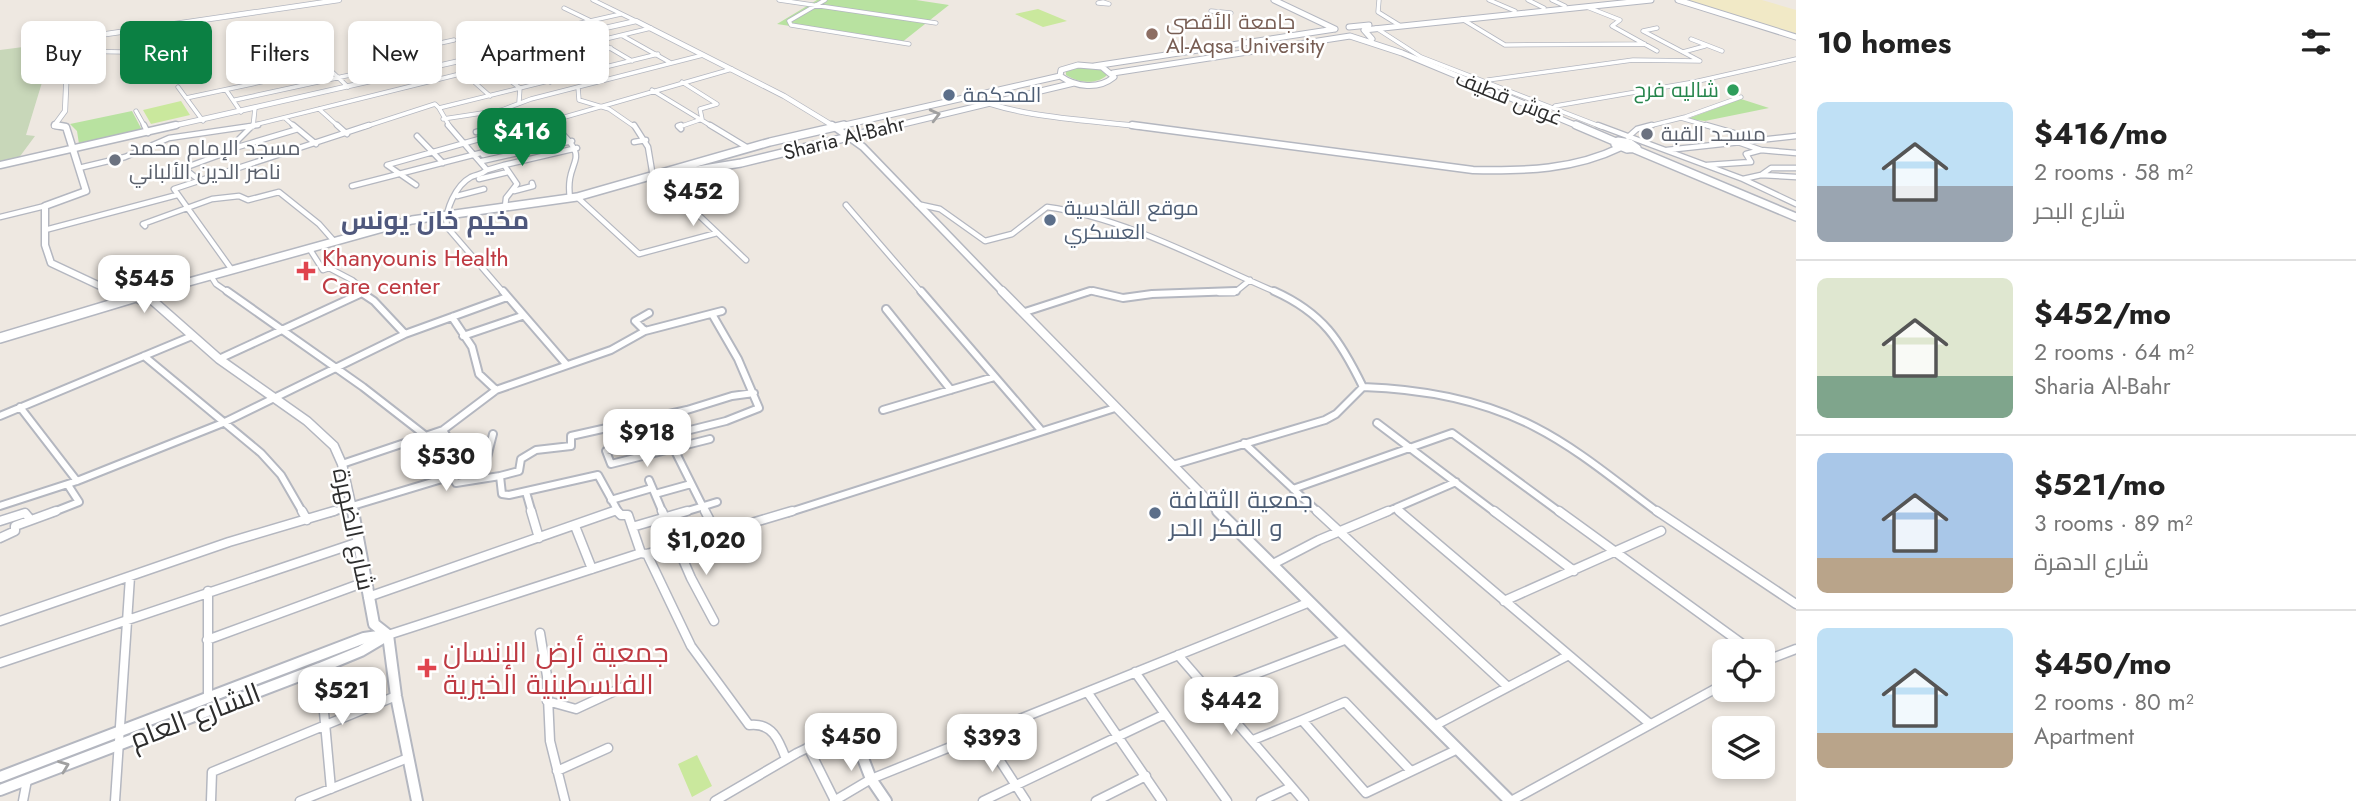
<!DOCTYPE html>
<meta charset="utf-8">
<style>
body{margin:0;font-family:Jost,Cairo,sans-serif;background:#f6f6f6;color:#222;height:100vh;display:flex;flex-direction:column;font-size:26px;white-space:nowrap}
*{box-sizing:border-box;margin:0}
p{font-size:23px;color:#767676}
.icon{flex:none;width:38px;height:38px;fill:none;stroke:currentColor;stroke-width:2;stroke-linecap:round;stroke-linejoin:round}
.map{position:relative;flex:1;overflow:hidden}
.panel{display:flex;flex-direction:column;background:#fff;width:560px}
.panel>*{flex:none}
.guide{position:absolute;left:21px;top:21px;width:665px;height:63px;display:flex;gap:14px}
.controls{position:absolute;left:1712px;top:639px;display:grid;gap:14px}
.controls a{display:grid;place-items:center;width:63px;height:63px;border-radius:10px;background:#fff;box-shadow:0 4px 10px #0003;font-size:35px}
.price{position:absolute;translate:-50% -60px;padding:0 16px;border-radius:14px;background:#fff;color:#222;font-size:23px;line-height:46px;filter:drop-shadow(0 2px 4px #0008)}
.price::after{content:'';position:absolute;left:50%;top:42px;width:21px;height:16px;margin-left:-10px;background:inherit;clip-path:polygon(0 0,100% 0,50% 100%)}
.price.on{background:#0b8043;color:#fff}
ul{padding:0;list-style:none}
li{display:flex;align-items:center;gap:21px;height:175px;padding:0 21px}
li+li{border-top:2px solid #e0e0e0}
li span{display:grid;place-items:center;flex:none;width:196px;height:140px;border-radius:10px;color:#555}
li>.icon{margin-inline-start:auto}
span .icon{width:84px;height:84px;fill:#fffc;stroke-width:1}
li b{font-size:30px}
h2{display:flex;justify-content:space-between;align-items:center;height:84px;padding:0 21px;font-size:30px}
.chip{padding:0 24px;border-radius:10px;background:#fff;box-shadow:0 4px 10px #0003;font-size:24px;line-height:63px}
.chip.on{background:#0b8043;color:#fff}
main{display:flex;flex:1;min-height:0}
.map>svg:first-child{display:block}
.green{fill:#b8e2a0}
.sand{fill:#f1e9c6}
.cemetery{fill:#c8d7b9}
.pitch{fill:#cae89d}
.lines{fill:none;stroke-linecap:round;stroke-linejoin:round}
.minor-far3-casing{stroke:#b4b7c0;stroke-width:5}
.minor-far2-casing{stroke:#b4b7c0;stroke-width:7}
.minor-far1-casing{stroke:#b4b7c0;stroke-width:10}
.minor-casing{stroke:#b4b7c0;stroke-width:11}
.tertiary-far3-casing{stroke:#b4b7c0;stroke-width:6}
.tertiary-far2-casing{stroke:#b4b7c0;stroke-width:9}
.tertiary-far1-casing{stroke:#b4b7c0;stroke-width:11}
.tertiary-casing{stroke:#b4b7c0;stroke-width:14}
.secondary-far2-casing{stroke:#b4b7c0;stroke-width:7}
.secondary-far1-casing{stroke:#b4b7c0;stroke-width:10}
.secondary-casing{stroke:#b4b7c0;stroke-width:12}
.minor-far3{stroke:#fff;stroke-width:3.5}
.minor-far2{stroke:#fff;stroke-width:4.5}
.minor-far1{stroke:#fff;stroke-width:6}
.minor{stroke:#fff;stroke-width:8}
.tertiary-far3{stroke:#fff;stroke-width:4.5}
.tertiary-far2{stroke:#fff;stroke-width:6}
.tertiary-far1{stroke:#fff;stroke-width:8}
.tertiary{stroke:#fff;stroke-width:10}
.secondary-far2{stroke:#fff;stroke-width:5}
.secondary-far1{stroke:#fff;stroke-width:7}
.secondary{stroke:#fff;stroke-width:9}
.oneway{stroke:#a0a0a0}
.education-dot{fill:#8d6e63;stroke:#fff;stroke-width:2.5}
.leisure-dot{fill:#2e9e5b;stroke:#fff;stroke-width:2.5}
.service-dot{fill:#5c6f8a;stroke:#fff;stroke-width:2.5}
.worship-dot{fill:#6b7280;stroke:#fff;stroke-width:2.5}
.health-dot{fill:#e0444e;stroke:#fff;stroke-width:2.5}
.labels{text-anchor:middle;dominant-baseline:central;stroke-width:5;stroke-linejoin:round;paint-order:stroke}
.far-education-label{font-size:21px;fill:#785e54;stroke:#fff;text-anchor:start}
.far-leisure-label{font-size:21px;fill:#27864d;stroke:#fff;text-anchor:end}
.far-service-label{font-size:21px;fill:#4e5e75;stroke:#fff;text-anchor:start}
.far-street-label{font-size:21px;fill:#2d2d2d;stroke:#fff}
.far-worship-label{font-size:21px;fill:#5b616d;stroke:#fff;text-anchor:start}
.health-label{font-size:24px;fill:#be3a42;stroke:#fff;text-anchor:start}
.service-label{font-size:24px;fill:#4e5e75;stroke:#fff;text-anchor:start}
.street-label{font-size:24px;fill:#2d2d2d;stroke:#fff}
.far-district-label{font-size:26px;font-weight:bold;fill:#4f587d;stroke:#fff}
.near-health-label{font-size:28px;fill:#be3a42;stroke:#fff;text-anchor:start}
.near-street-label{font-size:28px;fill:#2d2d2d;stroke:#fff}
</style>
<main>
<div class="map">
<svg width="1796" height="801" viewBox="0 0 1796 801">
<rect width="100%" height="100%" fill="#eee8e1"/>
<path class="green" d="M817,0h99l33,5 -48,38 -124,-19z
M1079,66l21,3 7,6c-10,10 -29,8 -41,0v-4z
M1741,99l28,9 -64,13 -18,-2z
M132,111l11,21 -64,12 -2,-13 -7,-7z"/>
<path class="sand" d="M1681,0h81l34,10v26z"/>
<path class="cemetery" d="M54,43l-28,92 9,1 -17,23 -18,4v-113z"/>
<path class="pitch" d="M1038,9l29,12 -24,6 -28,-13z
M181,101l9,14 -39,9 -8,-14z
M697,755l15,31 -20,11 -14,-33z"/>
<g class="lines">
<defs>
<path id="minor-far3" d="M593,0l43,21
M779,0l157,23
M825,0l-36,21 2,4 118,19
M1379,0l-1,12 21,13
M1489,0l26,11
M1528,0l16,8
M1552,0l13,6
M1103,2l6,2 -11,-1z
M1587,7l33,13 -8,6 45,25
M564,8l27,13
M1211,11l20,2
M1462,19l43,26 140,-1
M1376,28l45,29 181,70
M546,31l27,16
M623,36l48,27
M1691,39l31,12
M598,41l34,20
M303,44l45,43
M466,49l155,-35
M352,50l20,19
M66,51l59,1
M506,51l44,31
M1683,52l22,-6
M546,53l34,21
M478,57l42,31 -1,14
M363,60l91,-20
M519,60l132,-32
M559,61l52,-13
M284,65l20,20
M1488,80l145,-20 67,1 -57,-30 14,-3
M178,87l25,34
M578,87l1,13 30,9 26,18
M226,90l15,22
M652,90l61,37
M186,98l108,-23
M235,100l198,-43
M1555,106l139,-24 102,-23
M439,108l11,19
M319,109l20,18
M136,111l9,16
M1681,118l31,9
M286,119l9,8
M443,119l59,-9 29,-11 172,-44
M548,121l7,6
M246,127l218,-54 26,23
M253,127l2,-19
M364,127l71,-23 4,4 219,-54
M530,127l202,-58
M679,127l23,-8 -2,-10 17,-5 -35,-22
M1645,127l40,-10 56,-20"/>
<path id="minor-far2" d="M144,125l4,8
M293,125l23,19
M337,125l10,9
M448,125l39,45c-6,5 -9,4 -16,7 -15,8 -27,34 -24,50l57,66
M553,125c43,38 11,31 17,73
M634,125l14,22 5,30
M681,125l-3,1 3,3
M710,125l38,23
M1598,125l145,54 53,25
M1706,125l49,14
M476,132l22,-5 6,5
M417,136l26,27
M1628,137l9,-8 15,-4
M634,142l12,-2
M1738,142l23,8
M231,149l67,-20
M1667,150l129,-14
M483,155l68,-15 6,5
M482,161l90,-20
M504,165l73,-17
M1707,165l44,-3 -5,-8 15,-4 35,3
M181,166l18,14
M79,168l46,-11 44,-19 89,-13
M184,168l41,-15 28,-28
M487,170l17,-5 13,19 -11,14 -1,9
M1761,175l10,-7h25
M479,179l29,-7
M1743,179l18,-4 35,2
M668,183v3l78,74
M416,185l-29,-20 117,-33 7,-1 4,4 18,-4 -4,-5 3,-1
M352,186l210,-54
M514,191l19,-5 -1,-3
M457,196l27,-7
M577,197l62,57 78,-21
M917,204l23,5 45,32 27,-7 35,-27c79,11 158,55 231,86
M846,205l76,88
M0,217l45,-11
M145,226l-2,-2 69,-25 27,-3 9,4 31,-8 40,32 15,17
M45,230l132,-35
M309,248l14,22 6,-2 23,12 13,11 -3,2
M232,270l-58,-81 195,-64
M211,276l5,8 13,9
M1084,293l7,-2 10,2
M1219,293h15l16,-13"/>
<path id="minor-far1" d="M227,291l136,96 63,49
M364,291l-2,2 12,8 31,33
M503,291l63,73
M921,291l119,138
M1093,291l30,7 29,-4 84,-3
M1274,291c49,22 66,49 89,96
M886,309l65,81
M1025,312l65,-21
M452,317l20,30 7,27 17,16
M645,331l77,-20
M463,336l59,-20
M144,356l117,97 20,22 22,38
M219,359l143,-66
M20,407l57,74
M883,410l111,-33
M0,416l192,-80
M1377,423l119,90
M443,430l8,13 1,33
M668,437l38,76
M710,439l-99,25 -5,-13 120,-30 33,-13 -21,-49 -26,-45
M1244,443l75,70
M342,464l101,-34 53,-40 115,-40 34,-19 -10,-10 14,-8
M1173,465l152,-45 11,-6 27,-27c60,2 118,12 172,40 45,23 84,57 124,86
M500,476l19,-5 2,-12 15,-9 35,-4v-10l116,-26 45,-14 22,-3
M482,477l11,-43
M649,480l6,14 36,-10
M1293,489l159,-56 109,80
M526,492l6,21
M655,494l8,19
M611,500l41,-12
M0,506l77,-25 146,-58 182,-89 102,-37
M1396,508l5,5
M51,513l28,-11 -11,-17
M329,513l123,-37 4,7 44,-7 2,18 7,1 89,-20 21,38
M609,513l7,-3
M681,513l36,-11
M787,513l328,-105
M1384,513l72,-31"/>
<path id="minor" d="M302,511l5,9
M531,511l8,27
M617,511l4,4h7l13,38
M662,511l29,67 23,43
M705,511l11,21
M1317,511l191,176
M1399,511l251,213
M1494,511l80,60
M1559,511l193,140
M1657,511l139,93
M0,521l25,-8 5,6
M575,526l17,43
M632,527l55,-16
M0,538l15,-7v-5l41,-15
M647,554l44,92 58,79c23,-3 30,15 37,34
M1273,564l46,-24 69,-29
M208,591v107
M368,597l246,-86
M1504,601l157,-70
M0,621l229,-79 105,-31
M540,633l7,43 3,65 15,60
M388,635l253,-82 6,1 145,-43
M207,640l158,-58
M1178,655l126,146
M1762,662l34,-13
M0,663l359,-121
M320,668l11,121
M1135,672l92,129
M1211,691l136,-52
M1088,693l74,108
M547,701l29,8 56,-26
M1302,720l43,-18 65,68
M1436,725l131,-69
M982,733l44,68
M1253,740l49,-20 64,73 92,-44
M808,747l27,54
M557,771l51,-23
M23,801l4,-21
M115,801l15,-224
M211,801l1,-29 184,-76
M300,801l108,-43
M715,801l82,-48 54,-26
M834,801l37,-22 439,-177
M983,801l180,-86
M1096,801l50,-25
M1261,801l30,-14
M1511,801l213,-117"/>
<path id="tertiary-far3" d="M970,96c46,22 123,24 175,31
M65,127l-11,-1 11,-15 3,-68 18,-6 253,-37
M168,127l468,-106 148,75 51,31"/>
<path id="tertiary-far2" d="M55,125l11,2 20,64 -41,15v39l6,18 64,30
M832,125l31,22 141,146
M1132,125l341,45c52,1 101,0 148,-23
M0,165l176,-40"/>
<path id="tertiary-far1" d="M112,291l23,6
M1002,291l218,222
M151,299l68,60 88,62 27,25 8,18 11,49"/>
<path id="tertiary" d="M353,511l21,113 14,11 8,61 21,105
M1218,511l292,290
M851,727l20,52 15,22
M0,777l364,-139 21,-3
M0,790l320,-122 41,-17 27,-16"/>
<path id="secondary-far2" d="M1274,0l61,29
M1678,0l118,37
M1349,27l20,-2
M1372,39l-8,-9 287,-30
M1078,65l24,2 12,10c-16,13 -38,10 -54,-1l1,-6z
M1094,66l241,-37
M1113,73l237,-37 52,17 178,74
M836,127l224,-51
M891,127l183,-44"/>
<path id="secondary-far1" d="M1576,125l40,17
M1618,141l12,2 7,5 -10,1 -12,-5z
M1634,149l162,68
M679,173l62,-10 157,-38
M154,292l2,1
M149,293l263,-73 165,-23 193,-55 74,-17"/>
<path id="secondary" d="M154,292l4,2 -5,4 -13,1 15,-8
M0,338l143,-43"/>
</defs>
<use href="#minor-far3" class="minor-far3-casing"/>
<use href="#minor-far2" class="minor-far2-casing"/>
<use href="#minor-far1" class="minor-far1-casing"/>
<use href="#minor" class="minor-casing"/>
<use href="#tertiary-far3" class="tertiary-far3-casing"/>
<use href="#tertiary-far2" class="tertiary-far2-casing"/>
<use href="#tertiary-far1" class="tertiary-far1-casing"/>
<use href="#tertiary" class="tertiary-casing"/>
<use href="#secondary-far2" class="secondary-far2-casing"/>
<use href="#secondary-far1" class="secondary-far1-casing"/>
<use href="#secondary" class="secondary-casing"/>
<use href="#minor-far3" class="minor-far3"/>
<use href="#minor-far2" class="minor-far2"/>
<use href="#minor-far1" class="minor-far1"/>
<use href="#minor" class="minor"/>
<use href="#tertiary-far3" class="tertiary-far3"/>
<use href="#tertiary-far2" class="tertiary-far2"/>
<use href="#tertiary-far1" class="tertiary-far1"/>
<use href="#tertiary" class="tertiary"/>
<use href="#secondary-far2" class="secondary-far2"/>
<use href="#secondary-far1" class="secondary-far1"/>
<use href="#secondary" class="secondary"/>
</g>
<defs><path id="oneway-chevron" d="M-2-3.5L2.5 0L-2 3.5" fill="none" stroke-width="1.6" stroke-linecap="round" stroke-linejoin="round" transform="scale(1.75)"/></defs>
<g class="oneway">
<use href="#oneway-chevron" transform="translate(935 115) rotate(-14)"/>
<use href="#oneway-chevron" transform="translate(64 766) rotate(-21)"/>
</g>
<circle class="education-dot" cx="1152" cy="34" r="7"/>
<circle class="leisure-dot" cx="1733" cy="90" r="7"/>
<g class="service-dot">
<circle cx="949" cy="95" r="7"/>
<circle cx="1050" cy="220" r="7"/>
<circle cx="1155" cy="513" r="7"/>
</g>
<g class="worship-dot">
<circle cx="1647" cy="134" r="7"/>
<circle cx="115" cy="160" r="7"/>
</g>
<g class="health-dot">
<path d="M302.5 260.5h7v7h7v7h-7v7h-7v-7h-7v-7h7z"/>
<path d="M423.5 657.5h7v7h7v7h-7v7h-7v-7h-7v-7h7z"/>
</g>
<g class="labels">
<g class="far-education-label">
<text x="1166" y="22">جامعة الأقصى<tspan x="1166" dy="24">Al-Aqsa University</tspan></text>
</g>
<g class="far-leisure-label">
<text x="1719" y="90">شاليه فرح</text>
</g>
<g class="far-service-label">
<text x="963" y="95">المحكمة</text>
<text x="1064" y="208">موقع القادسية<tspan x="1064" dy="24">العسكري</tspan></text>
</g>
<g class="far-street-label">
<text transform="translate(1509 98) rotate(22)">غوش قطيف</text>
<text transform="translate(844 138) rotate(-14)">Sharia Al-Bahr</text>
</g>
<g class="far-worship-label">
<text x="1661" y="134">مسجد القبة</text>
<text x="129" y="148">مسجد الإمام محمد<tspan x="129" dy="24">ناصر الدين الألباني</tspan></text>
</g>
<g class="health-label">
<text x="322" y="257">Khanyounis Health<tspan x="322" dy="28">Care center</tspan></text>
</g>
<g class="service-label">
<text x="1169" y="499">جمعية الثقافة<tspan x="1169" dy="28">و الفكر الحر</tspan></text>
</g>
<g class="street-label">
<text transform="translate(354 529) rotate(78)">شارع الضهرة</text>
</g>
<g class="far-district-label">
<text x="435" y="220">مخيم خان يونس</text>
</g>
<g class="near-health-label">
<text x="443" y="652">جمعية أرض الإنسان<tspan x="443" dy="32">الفلسطينية الخيرية</tspan></text>
</g>
<g class="near-street-label">
<text transform="translate(195 716) rotate(-21)">الشارع العام</text>
</g>
</g>
</svg>
<div class="controls">
<a><svg class="icon" aria-label="locate" viewBox="0 0 24 24"><circle cx="12" cy="12" r="6"/><path d="M12 2v4M12 18v4M2 12h4M18 12h4"/></svg></a>
<a><svg class="icon" aria-label="layers" viewBox="0 0 24 24"><path d="M12 4l9 5-9 5-9-5zM3 14l9 5 9-5"/></svg></a>
</div>
<b class="price on" style="left:522px;top:168px">$416</b>
<b class="price" style="left:693px;top:228px">$452</b>
<b class="price" style="left:144px;top:315px">$545</b>
<b class="price" style="left:647px;top:469px">$918</b>
<b class="price" style="left:446px;top:493px">$530</b>
<b class="price" style="left:706px;top:577px">$1,020</b>
<b class="price" style="left:342px;top:727px">$521</b>
<b class="price" style="left:1231px;top:737px">$442</b>
<b class="price" style="left:851px;top:773px">$450</b>
<b class="price" style="left:992px;top:774px">$393</b>
<div class="guide">
<a class="chip">Buy</a>
<a class="chip on">Rent</a>
<a class="chip">Filters</a>
<a class="chip">New</a>
<a class="chip">Apartment</a>
</div>
</div>
<section class="panel">
<h2>10 homes<svg class="icon" aria-label="filters" viewBox="0 0 24 24"><path d="M4 7h16M4 17h16"/><circle cx="9" cy="7" r="2"/><circle cx="15" cy="17" r="2"/></svg></h2>
<ul>
<li><span style="background:linear-gradient(#bfe0f5 60%,#9aa5b1 0)"><svg class="icon" aria-label="home" viewBox="0 0 24 24"><path d="M3 11l9-7 9 7M6 9v11h12V9"/></svg></span><div><b>$416/mo</b><p>2 rooms · 58 m²</p><p>شارع البحر</p></div></li>
<li><span style="background:linear-gradient(#dfe7d0 70%,#7fa58c 0)"><svg class="icon" aria-label="home" viewBox="0 0 24 24"><path d="M3 11l9-7 9 7M6 9v11h12V9"/></svg></span><div><b>$452/mo</b><p>2 rooms · 64 m²</p><p>Sharia Al-Bahr</p></div></li>
<li><span style="background:linear-gradient(#a9c7e8 75%,#b9a48a 0)"><svg class="icon" aria-label="home" viewBox="0 0 24 24"><path d="M3 11l9-7 9 7M6 9v11h12V9"/></svg></span><div><b>$521/mo</b><p>3 rooms · 89 m²</p><p>شارع الدهرة</p></div></li>
<li><span style="background:linear-gradient(#bfe0f5 75%,#b9a48a 0)"><svg class="icon" aria-label="home" viewBox="0 0 24 24"><path d="M3 11l9-7 9 7M6 9v11h12V9"/></svg></span><div><b>$450/mo</b><p>2 rooms · 80 m²</p><p>Apartment</p></div></li>
</ul>
</section>
</main>
